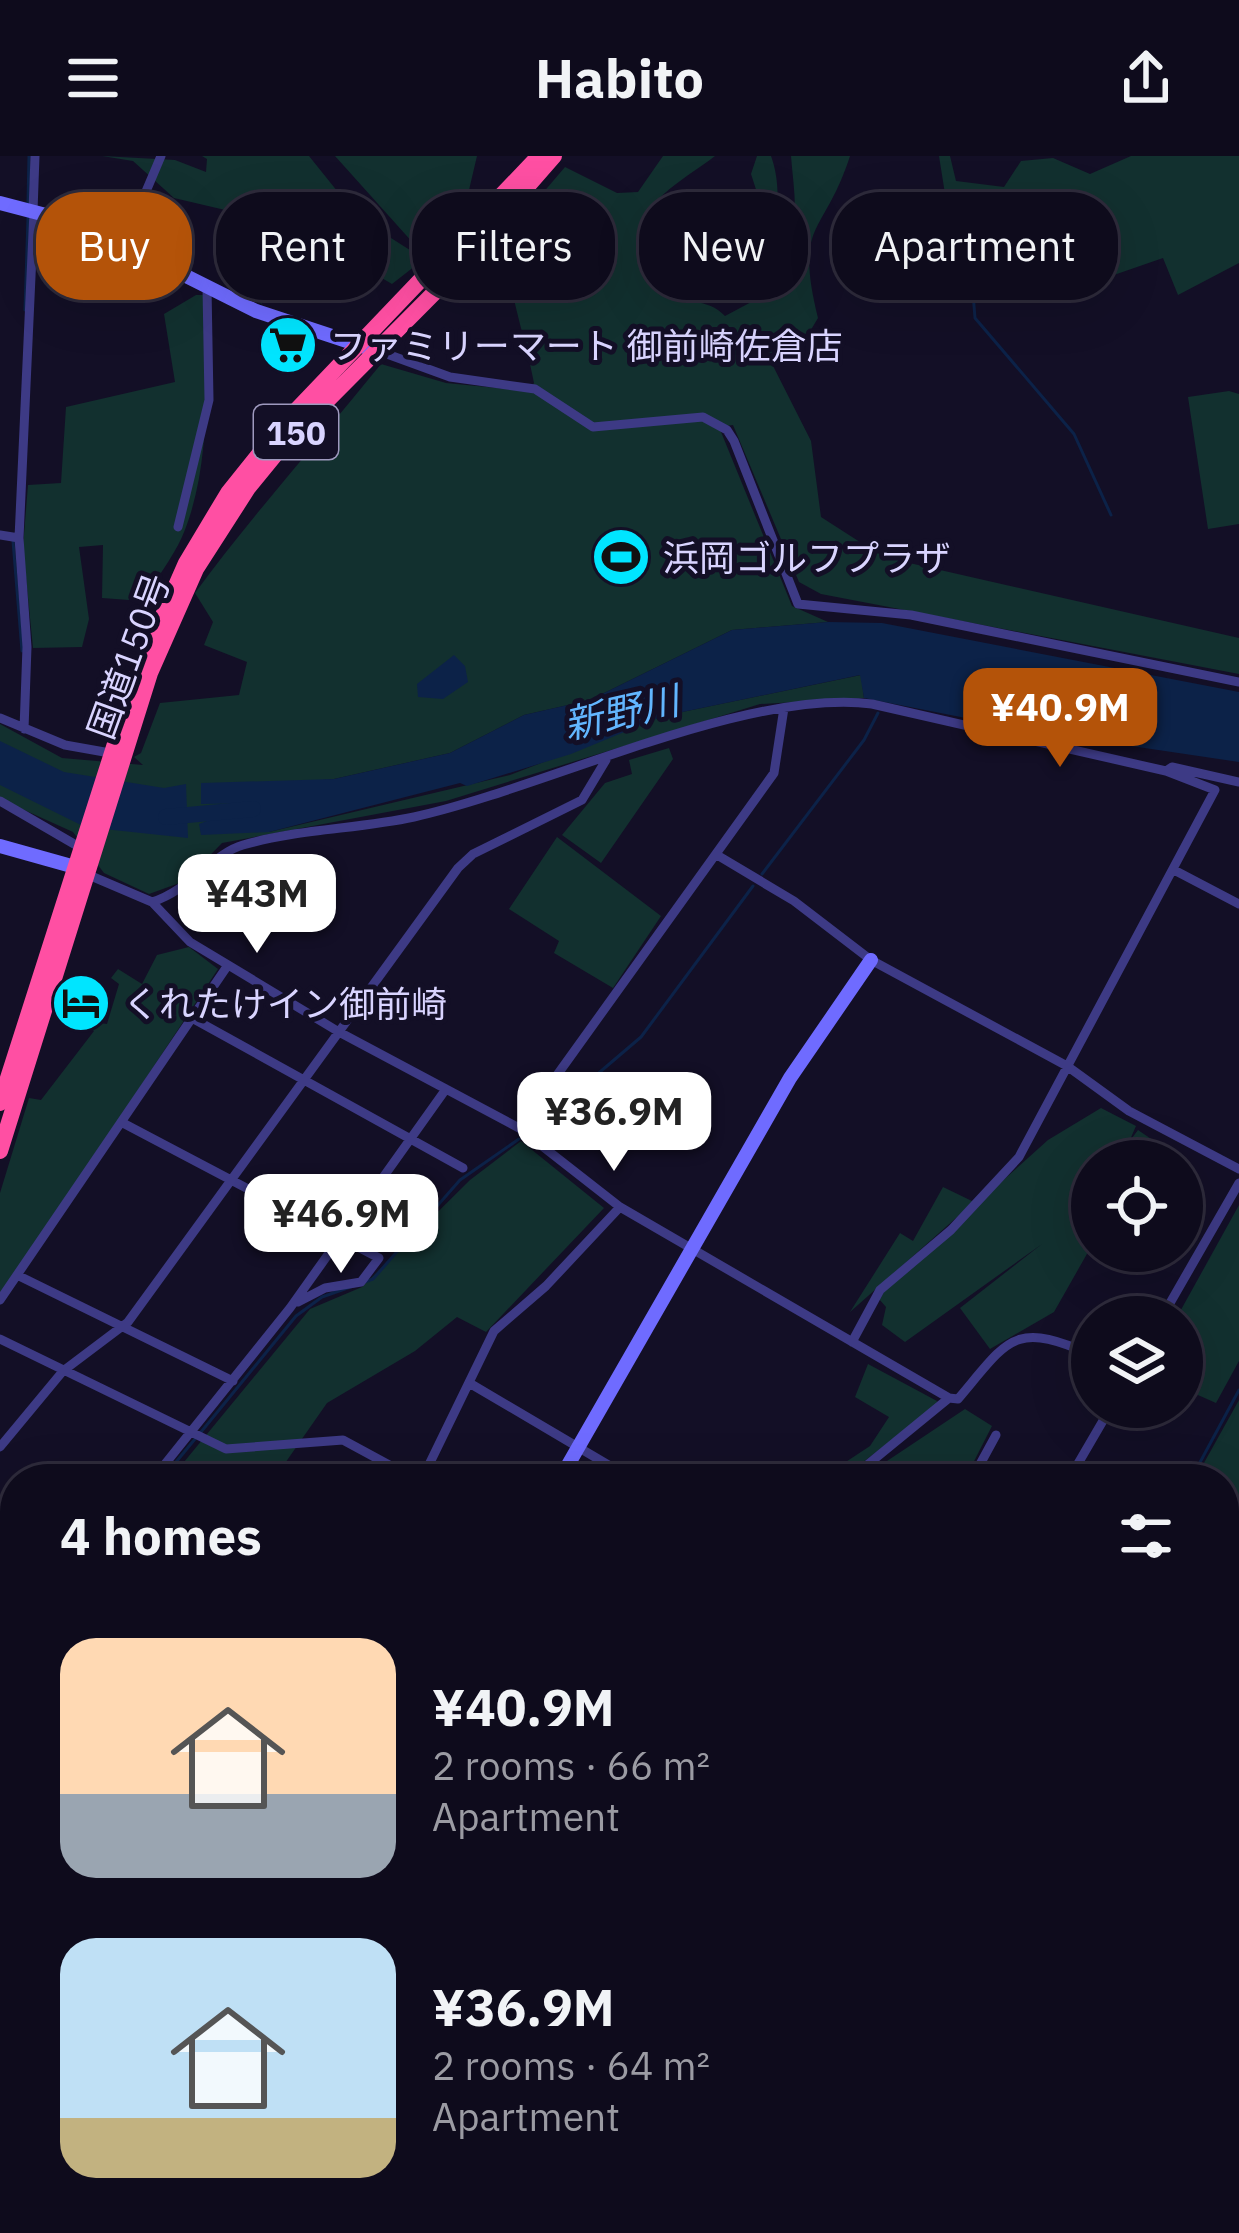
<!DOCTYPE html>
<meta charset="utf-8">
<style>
body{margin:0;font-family:"IBM Plex Sans","Noto Sans JP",sans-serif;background:#1c1929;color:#f1f3f6;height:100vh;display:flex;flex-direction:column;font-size:45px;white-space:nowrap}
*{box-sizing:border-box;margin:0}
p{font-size:39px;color:#9b9ba3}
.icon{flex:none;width:66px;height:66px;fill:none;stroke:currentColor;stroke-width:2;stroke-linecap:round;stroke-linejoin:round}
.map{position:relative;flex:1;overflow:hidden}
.drawer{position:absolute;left:0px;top:1308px;width:1239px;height:771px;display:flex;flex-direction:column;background:#0e0b1c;border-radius:48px 48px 0 0;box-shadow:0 12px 48px #0002,0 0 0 3px #2e2b3b}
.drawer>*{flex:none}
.banner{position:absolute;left:36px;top:36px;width:1167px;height:108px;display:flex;gap:24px}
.tools{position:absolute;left:1071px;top:984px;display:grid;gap:24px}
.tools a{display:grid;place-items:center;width:132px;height:132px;border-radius:50%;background:#0e0b1c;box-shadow:0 12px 48px #0002,0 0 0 3px #2e2b3b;font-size:60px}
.price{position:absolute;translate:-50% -102px;padding:0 27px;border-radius:24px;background:#fff;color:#222;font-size:39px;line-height:78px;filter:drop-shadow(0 3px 6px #0008)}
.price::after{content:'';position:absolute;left:50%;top:72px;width:36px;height:27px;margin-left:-18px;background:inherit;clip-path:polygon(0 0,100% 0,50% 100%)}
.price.current{background:#b45309;color:#fff}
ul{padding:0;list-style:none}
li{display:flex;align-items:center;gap:36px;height:300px;padding:0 60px}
li span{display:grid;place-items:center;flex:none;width:336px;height:240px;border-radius:36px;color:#555}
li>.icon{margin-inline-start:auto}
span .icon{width:144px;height:144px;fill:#fffc;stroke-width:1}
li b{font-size:51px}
h2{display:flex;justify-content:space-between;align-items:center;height:144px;padding:0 60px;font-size:51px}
.chip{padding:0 42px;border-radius:48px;background:#0e0b1c;box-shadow:0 12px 48px #0002,0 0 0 3px #2e2b3b;font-size:42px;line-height:108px}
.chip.current{background:#b45309;color:#fff}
header{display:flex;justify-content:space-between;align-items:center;height:156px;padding:0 60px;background:#0e0b1c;font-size:54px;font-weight:700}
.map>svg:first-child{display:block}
.green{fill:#12302f}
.water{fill:#0c2248}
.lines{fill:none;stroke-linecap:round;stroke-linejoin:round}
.stream{stroke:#0c2248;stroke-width:3}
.river{stroke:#0c2248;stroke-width:16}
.street{stroke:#3d3a85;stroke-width:9}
.secondary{stroke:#6f6bff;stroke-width:14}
.highway{stroke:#ff4fa3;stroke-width:16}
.labels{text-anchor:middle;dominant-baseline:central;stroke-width:10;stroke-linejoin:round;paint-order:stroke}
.shield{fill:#130f26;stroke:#9e99be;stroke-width:3}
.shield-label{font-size:33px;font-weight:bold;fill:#d9d4ff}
.poi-label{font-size:36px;fill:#d9d4ff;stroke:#130f26;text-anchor:start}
.street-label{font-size:36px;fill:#d9d4ff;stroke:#130f26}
.water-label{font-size:39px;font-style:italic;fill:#62b6ff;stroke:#130f26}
</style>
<header><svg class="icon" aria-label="menu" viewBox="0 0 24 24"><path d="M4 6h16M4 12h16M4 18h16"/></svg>Habito<svg class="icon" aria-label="share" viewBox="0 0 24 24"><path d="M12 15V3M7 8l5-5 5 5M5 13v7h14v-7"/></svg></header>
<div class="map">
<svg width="1239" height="2077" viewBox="0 0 1239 2077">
<rect width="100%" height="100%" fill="#130f26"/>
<path class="green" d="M102,0l73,4 31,12 1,-13 -5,-3h107l49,61 66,42 -32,25 -43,-25 -60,-12 -13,43 -15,14 -9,-18 16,-35 -13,-34 -81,-19 -41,-37z
M335,0h142l-16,68 -38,30z
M663,0h52c-35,27 -84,49 -76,98 3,15 13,29 26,38 20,13 42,5 60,24l49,-26 -5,-21c36,-28 25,-72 22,-113h59c-26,81 -56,64 -32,162l-18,30 -33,6 44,87 10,76 56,36 28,9 334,76v36l-418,-80 -22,-12 -66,-157 -14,2 73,179 36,16 -96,8 -142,70 -66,15 -74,38 -116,26 -55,5 -20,18 10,30 241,-57 153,-59 198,-41 3,23 -104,6 -314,97 -224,42 -37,38 -36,13 -45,-21 -31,-41 -73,-33v-75l62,34 81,7 -9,-8 7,-4 19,-50 79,-8 8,-33 -43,-17 9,-23 -18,-29c59,-80 124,-152 186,-229l65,19 83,8 5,-8c-10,-53 -27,-91 -28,-147l59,-69 52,26 21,-1z
M757,0h14c11,30 7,65 -3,94l-27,13 -1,-8 15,-20 1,-20 7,-4 -12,-37z
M939,0h11l6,25 48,6 17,-26 32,-3 37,16 41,-18h108v107l-61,32 -15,-37 -52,18 -108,-1 -36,8 -12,-26z
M196,139h8c2,76 9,170 -22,242 -10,22 -27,43 -39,64l-41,-3 1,-53 -24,2 10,72 -7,28 -49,1 -10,-101 5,-62 33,-2 5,-76 109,-25 -11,-68z
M1229,235l10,3v130l-31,5 -20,-132z
M669,592l4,11 -72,104 -39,-28 43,-52 27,-9 -3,-14z
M557,681l104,79 -48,72 -59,-35 5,-12 -50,-32z
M189,791l29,22 -218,330v-106l29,-95 12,2 53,-69 -24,-12 37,5 12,-40 -8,-6 7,-9 24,15 15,-29z
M1101,952l35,18 -7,16 9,-12 19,13 -12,18h-53v84l-38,67 -64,37 -30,-41 82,-64 -137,98 -23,-17 4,-18 -7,-8 11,-17 158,-142z
M521,985l83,67 -118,124 -29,-15 -42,34 -88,52 -53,76h-104l140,-170 52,-22 108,-107z
M943,1031l31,15 -124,110 50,-79 13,8z
M1239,1049v156l-23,42 -34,-15v-71h-5z
M868,1208l69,37 -1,5 -95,73h-21l50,-33 19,-29 -34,-20z
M1239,1244v290l-15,35v-246h-29z
M965,1253l27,17 -27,53h-105z
M15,1509v243l-15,-7v-195l8,-15 -8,-3v-14z
M259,2064h142l30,13h-150z
M742,2064h141l-11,13h-140z"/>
<path class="water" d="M828,466l54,1 357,69v70l-202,-30 -173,-34 -4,-23 -197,41 -92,38 -104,32 -7,-3 -191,49 -68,3 -2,-11 55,-21 -53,1v-21l133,-4 116,-26 74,-38 66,-15 142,-70z
M454,499l11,11 3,16 -25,17 -25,-2 -1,-13z
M0,585l64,31 100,16 22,-4 2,54 -103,-11 -85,-42z
M1239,1768v309h-149l7,-13h127v-263z"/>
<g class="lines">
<path class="stream" d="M28,46l1,-46
M973,137l2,25 99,116 37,81
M25,154l3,-92
M13,385l9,110
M762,718l102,-134 14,-27
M533,973l108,-92 112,-151
M201,1276l95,-116 26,-19 51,-18 87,-99 59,-41
M162,1323l33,-40
M1191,1323l48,-89
M0,1524l15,-5
M727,2077l10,-13"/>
<path class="river" d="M166,661l87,-8"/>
<path class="street" d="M33,55l2,-55
M125,85l36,-85
M376,194l74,27 85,12 58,38 110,-10 24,13 7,11 64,163 113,11 328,67
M178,371l31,-127 -2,-112
M0,379l19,3 15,-327
M19,382l8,109 -3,82
M0,562l65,27 45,8
M0,645l81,47
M717,699l77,46 77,59 196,106 62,45 110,58
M1174,714l65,34
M84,717l68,29c38,-12 62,-49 91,-57 55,-16 115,-16 171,-28 131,-29 332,-129 458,-113l294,67 6,-4 67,15
M152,746l38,40 149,90 180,96 101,79 329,191
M192,862l271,150
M121,966l258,136 -18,24 -36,6 -27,14
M519,972l255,-355 10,-65
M17,1119l216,106
M0,1144l228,-335
M1162,1161l77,-134
M0,1183l226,110 117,-9 72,39
M852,1186l28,-52 71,-60 68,-73 196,-367 -49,-19
M471,1228l161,95
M0,1291l63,-76 65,-49 330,-454 15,-14 109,-54 24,-40
M153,1323l137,-171 156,-219
M422,1323l72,-148 52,-45 74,-79
M850,1323l99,-81 9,1c51,-60 55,-79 134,-44
M972,1323l24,-44
M1069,1323l42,-72
M0,1389l10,-18
M0,1447l15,8
M1224,1492l15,6
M0,1748l15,6
M0,1896l15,-19
M0,1968l15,6
M242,2064l33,13
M804,2064l25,13
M23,2077l6,-13
M165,2077l6,-13
M319,2077l9,-13
M631,2077l8,-13"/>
<path class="secondary" d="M0,47l84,22 172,86 109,36
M0,690l75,21
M560,1323l230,-401 81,-118
M0,1366l15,7
M534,2077l7,-13"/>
<path class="highway" d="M0,947l138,-431 48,-109 42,-70 57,-71 254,-266
M0,995l150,-478 46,-104 52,-81 36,-44 153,-154 117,-134"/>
</g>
<defs>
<symbol id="supermarket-disc" viewBox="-11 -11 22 22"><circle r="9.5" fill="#00e5ff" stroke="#130f26"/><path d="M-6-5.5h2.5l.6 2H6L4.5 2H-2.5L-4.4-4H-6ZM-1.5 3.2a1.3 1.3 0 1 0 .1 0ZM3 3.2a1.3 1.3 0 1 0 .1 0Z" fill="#111"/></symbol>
<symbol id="stadium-disc" viewBox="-11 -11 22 22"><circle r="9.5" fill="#00e5ff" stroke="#130f26"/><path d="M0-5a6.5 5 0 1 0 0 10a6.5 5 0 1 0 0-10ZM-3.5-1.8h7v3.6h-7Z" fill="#111"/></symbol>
<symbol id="hotel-disc" viewBox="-11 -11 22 22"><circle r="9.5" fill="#00e5ff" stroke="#130f26"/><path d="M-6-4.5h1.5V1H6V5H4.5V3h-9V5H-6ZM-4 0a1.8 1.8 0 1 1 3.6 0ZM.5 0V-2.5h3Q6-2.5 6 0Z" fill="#111"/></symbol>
</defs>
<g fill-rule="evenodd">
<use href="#supermarket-disc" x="255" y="156" width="66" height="66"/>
<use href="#stadium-disc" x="588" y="368" width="66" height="66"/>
<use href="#hotel-disc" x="48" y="814" width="66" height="66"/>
</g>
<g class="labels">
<rect class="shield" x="254" y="249" width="84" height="54" rx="9"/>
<g class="shield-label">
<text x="296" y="276">150</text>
</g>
<g class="poi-label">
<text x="330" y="189">ファミリーマート 御前崎佐倉店</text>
<text x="663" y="401">浜岡ゴルフプラザ</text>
<text x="123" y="847">くれたけイン御前崎</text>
</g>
<g class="street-label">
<text transform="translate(128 500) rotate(-70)">国道150号</text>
</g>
<g class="water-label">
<text transform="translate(621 556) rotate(-13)">新野川</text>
</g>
</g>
</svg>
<div class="tools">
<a><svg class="icon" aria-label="locate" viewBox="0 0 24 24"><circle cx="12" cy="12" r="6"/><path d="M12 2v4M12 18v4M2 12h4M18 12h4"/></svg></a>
<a><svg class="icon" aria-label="layers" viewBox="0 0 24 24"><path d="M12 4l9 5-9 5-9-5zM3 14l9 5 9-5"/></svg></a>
</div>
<b class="price current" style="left:1060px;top:614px">¥40.9M</b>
<b class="price" style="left:257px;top:800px">¥43M</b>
<b class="price" style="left:614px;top:1018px">¥36.9M</b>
<b class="price" style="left:341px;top:1120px">¥46.9M</b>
<div class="banner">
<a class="chip current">Buy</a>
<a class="chip">Rent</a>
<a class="chip">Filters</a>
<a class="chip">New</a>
<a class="chip">Apartment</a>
</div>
<section class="drawer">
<h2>4 homes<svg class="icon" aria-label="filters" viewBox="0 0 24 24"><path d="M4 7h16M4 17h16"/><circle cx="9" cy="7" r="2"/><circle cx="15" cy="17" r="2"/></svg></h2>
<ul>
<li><span style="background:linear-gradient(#ffd9b3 65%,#9aa5b1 0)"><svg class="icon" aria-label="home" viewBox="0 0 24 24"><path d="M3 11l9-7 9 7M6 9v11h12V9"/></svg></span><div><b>¥40.9M</b><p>2 rooms · 66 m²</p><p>Apartment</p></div></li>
<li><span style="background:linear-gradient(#bfe0f5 75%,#c2b280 0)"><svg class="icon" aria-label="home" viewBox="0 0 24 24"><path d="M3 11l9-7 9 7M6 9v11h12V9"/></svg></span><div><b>¥36.9M</b><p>2 rooms · 64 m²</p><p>Apartment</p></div></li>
</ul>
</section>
</div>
